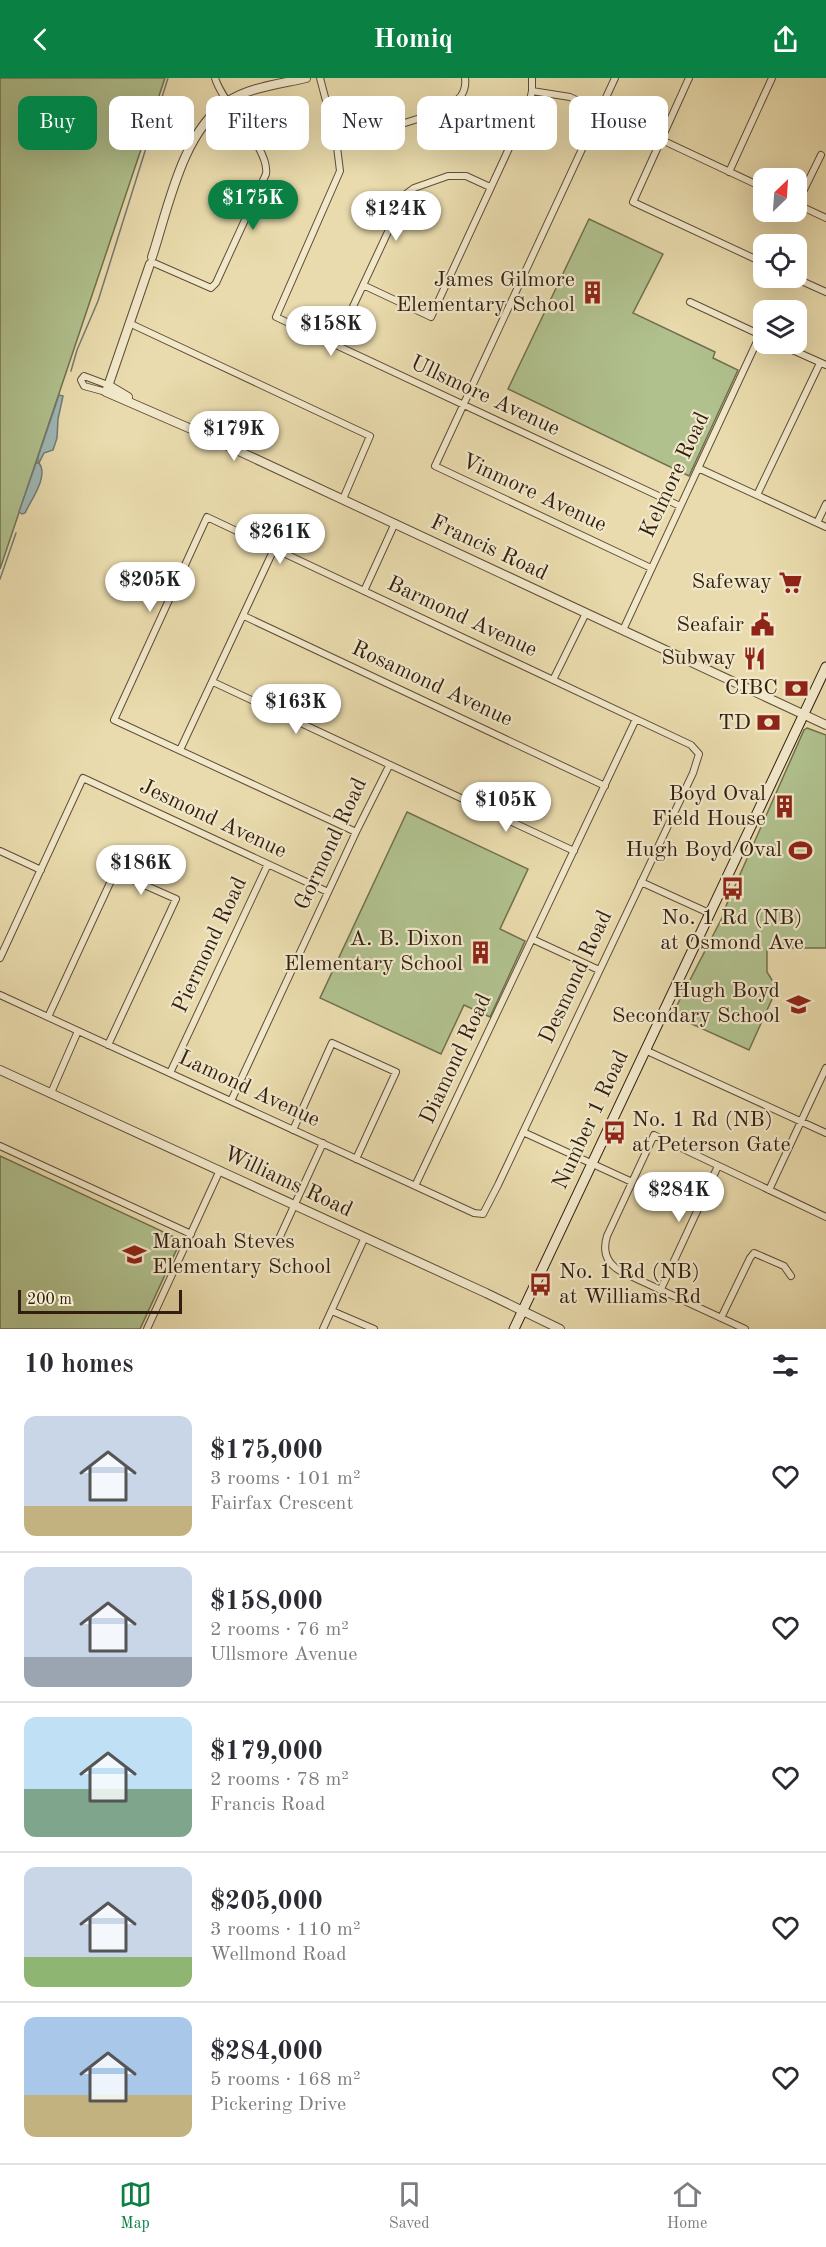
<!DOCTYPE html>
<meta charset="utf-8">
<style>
body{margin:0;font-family:"Old Standard TT",serif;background:#f7f7f7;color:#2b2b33;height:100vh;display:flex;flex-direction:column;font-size:22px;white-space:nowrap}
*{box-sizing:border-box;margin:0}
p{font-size:20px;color:#7c7c81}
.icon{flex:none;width:33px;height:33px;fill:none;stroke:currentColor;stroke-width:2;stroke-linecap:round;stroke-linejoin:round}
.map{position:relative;height:1251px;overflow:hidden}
.sheet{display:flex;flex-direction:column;background:#fff;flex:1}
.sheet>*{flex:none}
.guide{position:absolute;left:18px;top:18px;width:790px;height:54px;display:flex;gap:12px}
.needle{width:39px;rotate:25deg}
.fabs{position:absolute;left:753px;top:90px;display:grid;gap:12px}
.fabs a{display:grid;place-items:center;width:54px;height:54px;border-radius:12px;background:#fff;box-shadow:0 6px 24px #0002;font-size:30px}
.scale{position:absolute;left:18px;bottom:15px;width:164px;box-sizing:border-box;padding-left:6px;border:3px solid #321e11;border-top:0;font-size:16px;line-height:21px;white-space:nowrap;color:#321e11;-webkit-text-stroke:4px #f1e8ca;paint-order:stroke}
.price{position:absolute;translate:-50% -51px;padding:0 14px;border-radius:21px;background:#fff;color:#222;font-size:20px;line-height:39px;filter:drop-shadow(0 2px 3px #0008)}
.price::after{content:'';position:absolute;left:50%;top:36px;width:18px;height:14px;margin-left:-9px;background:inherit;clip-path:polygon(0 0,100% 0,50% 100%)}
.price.selected{background:#0b8043;color:#fff}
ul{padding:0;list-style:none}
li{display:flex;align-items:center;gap:18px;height:150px;padding:0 24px}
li+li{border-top:2px solid #e1e1e2}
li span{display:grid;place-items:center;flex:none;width:168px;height:120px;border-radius:12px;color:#555}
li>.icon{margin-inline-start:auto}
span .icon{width:72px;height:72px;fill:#fffc;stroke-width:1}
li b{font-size:26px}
h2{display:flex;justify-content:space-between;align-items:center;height:72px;padding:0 24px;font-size:26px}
.chip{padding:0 21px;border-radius:12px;background:#fff;box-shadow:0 6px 24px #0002;font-size:21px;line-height:54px}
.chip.selected{background:#0b8043;color:#fff}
header{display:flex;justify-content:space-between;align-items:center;height:78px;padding:0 24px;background:#0b8043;color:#fff;font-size:27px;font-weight:700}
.dock{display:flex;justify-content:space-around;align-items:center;height:84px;border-top:2px solid #e1e1e2;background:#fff;font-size:16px;color:#7c7c81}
.dock a{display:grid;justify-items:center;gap:3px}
.dock .selected{color:#0b8043}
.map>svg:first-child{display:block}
.green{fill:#b0c18e;stroke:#717050;stroke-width:1.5}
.water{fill:#9eb8b7;stroke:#737a75;stroke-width:1.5}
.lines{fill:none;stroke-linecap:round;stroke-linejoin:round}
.stream{stroke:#737a75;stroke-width:1.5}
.minor-casing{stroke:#604d38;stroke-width:8}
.tertiary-casing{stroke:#604d38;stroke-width:10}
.secondary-casing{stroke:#321e11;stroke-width:11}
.minor{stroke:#f1e8ca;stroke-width:6}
.tertiary{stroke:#f1e8ca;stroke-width:8}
.secondary{stroke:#f1e8ca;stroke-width:9}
.labels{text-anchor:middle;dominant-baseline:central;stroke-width:4.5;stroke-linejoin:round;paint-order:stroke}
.poi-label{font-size:22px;fill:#321e11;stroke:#f1e8ca;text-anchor:end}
.street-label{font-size:22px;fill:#321e11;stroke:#f1e8ca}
</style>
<header><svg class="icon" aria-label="back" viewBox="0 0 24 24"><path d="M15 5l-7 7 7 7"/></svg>Homiq<svg class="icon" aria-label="share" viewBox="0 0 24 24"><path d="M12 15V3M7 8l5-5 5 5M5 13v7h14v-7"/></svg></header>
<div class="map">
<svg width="826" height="1251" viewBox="0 0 826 1251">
<rect width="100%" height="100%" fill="#e9dbad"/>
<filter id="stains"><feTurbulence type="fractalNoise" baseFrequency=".00333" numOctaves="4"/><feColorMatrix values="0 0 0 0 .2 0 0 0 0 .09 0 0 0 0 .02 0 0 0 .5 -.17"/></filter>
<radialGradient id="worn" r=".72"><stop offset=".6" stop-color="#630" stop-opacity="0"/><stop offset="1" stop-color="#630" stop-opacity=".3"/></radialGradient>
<path class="green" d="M0,0h165l-165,491z
M589,141l74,35 -30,59 82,39 -2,6 25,12 -49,106 -181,-87z
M807,650l19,7v213h-59v24l10,16 -28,62 -77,-35 54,-105v-4l78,-176z
M407,734l121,57 -28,60 25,12 -35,76 -26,-12 -23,49 -121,-56z
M0,1078l181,84 -41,89h-140z"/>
<path class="water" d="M59,317l4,1 -5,23 -1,19 -4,12 -9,3 -5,10c10,13 -8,37 -14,50l-3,1 -3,-2 17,-49h2v-6z"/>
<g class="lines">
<path class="stream" d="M71,293l6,-21 21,-49 70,-223
M0,501l16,-46"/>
<defs>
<path id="minor" d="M320,0l16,61 4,32 -64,146 404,189
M615,0l-180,388 216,102
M689,0l-56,124 131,61
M532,13l38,6 194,91
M336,61c30,-7 105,-20 125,-43 4,-6 5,-11 4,-18
M729,94l43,-94
M796,126l30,14
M797,126l24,-49
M154,185l57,25 5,-5 50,-109c4,-26 -42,-67 -51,-96
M795,200l31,14
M363,207l68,32 98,-212 3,-14v-13
M690,224l73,34
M129,245l241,113 -27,63
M779,266l47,21
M335,267l66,-141 5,-10 8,-6 34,-12h18l24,11
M106,314l-22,-6 -3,-6 3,-4 24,9
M698,390l128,59
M757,417l63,-132
M817,445l9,-19
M364,513l31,-68
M244,538l361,170
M623,552l137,-295
M553,602l33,-67
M213,604l361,169
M180,672l94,-201
M0,773l41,19
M641,804l68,31
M532,861l67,31
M0,880l83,-180 245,114
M0,917l474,218 9,1 15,-29 195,-412 6,-19 -8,-9 -484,-228 -93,203 242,112
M48,939l67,-145 61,27 -68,146
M645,972l181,83
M170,995l98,-209
M51,1015l27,-62
M231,1023l125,-269 33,-66
M293,1052l39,-87 64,29 -40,87
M523,1054l109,50
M0,1068l191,88
M415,1108l221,-467
M769,1112l57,-122
M277,1165l46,-100
M661,1211l57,-123
M332,1233l42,18
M721,1240l29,-60 4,-5 30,13 7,10
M147,1251l73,-159
M323,1251l42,-92
M745,1251l-123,-57c-15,-8 -20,-20 -15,-36l47,-101 172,82"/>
<path id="tertiary" d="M152,179c16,-48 30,-125 75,-155 22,-15 53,-18 79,-24
M150,186l-44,128 92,40 628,293
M108,307l20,12
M0,992l486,223 74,36"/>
<path id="secondary" d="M514,1251l312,-662"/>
</defs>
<use href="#minor" class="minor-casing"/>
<use href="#tertiary" class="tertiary-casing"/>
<use href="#secondary" class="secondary-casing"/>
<use href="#minor" class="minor"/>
<use href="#tertiary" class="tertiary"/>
<use href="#secondary" class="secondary"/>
</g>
<defs>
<symbol id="building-bare" viewBox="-9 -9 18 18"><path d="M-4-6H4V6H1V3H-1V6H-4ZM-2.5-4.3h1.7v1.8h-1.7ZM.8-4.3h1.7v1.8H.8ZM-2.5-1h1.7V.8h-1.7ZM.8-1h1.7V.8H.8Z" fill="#8f2418" stroke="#f1e8ca" stroke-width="2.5" paint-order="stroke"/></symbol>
<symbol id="supermarket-bare" viewBox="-9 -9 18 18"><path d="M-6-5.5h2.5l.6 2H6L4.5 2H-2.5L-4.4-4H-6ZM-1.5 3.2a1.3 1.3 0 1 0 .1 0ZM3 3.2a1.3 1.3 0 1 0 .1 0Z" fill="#8f2418" stroke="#f1e8ca" stroke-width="2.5" paint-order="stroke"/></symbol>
<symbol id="civic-bare" viewBox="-9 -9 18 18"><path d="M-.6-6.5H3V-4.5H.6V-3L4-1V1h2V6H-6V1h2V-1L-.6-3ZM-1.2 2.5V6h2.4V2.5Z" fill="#8f2418" stroke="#f1e8ca" stroke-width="2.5" paint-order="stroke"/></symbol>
<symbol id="restaurant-bare" viewBox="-9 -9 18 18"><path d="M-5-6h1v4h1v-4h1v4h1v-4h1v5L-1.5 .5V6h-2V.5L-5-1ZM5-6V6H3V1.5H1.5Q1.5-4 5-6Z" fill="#8f2418" stroke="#f1e8ca" stroke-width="2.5" paint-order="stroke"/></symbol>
<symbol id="bank-bare" viewBox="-9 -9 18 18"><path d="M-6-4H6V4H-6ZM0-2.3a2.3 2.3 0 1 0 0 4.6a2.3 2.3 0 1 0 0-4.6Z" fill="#8f2418" stroke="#f1e8ca" stroke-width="2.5" paint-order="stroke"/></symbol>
<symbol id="stadium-bare" viewBox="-9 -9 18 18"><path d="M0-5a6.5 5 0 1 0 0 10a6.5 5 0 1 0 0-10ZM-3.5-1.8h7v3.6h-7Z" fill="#8f2418" stroke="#f1e8ca" stroke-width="2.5" paint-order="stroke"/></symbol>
<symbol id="bus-bare" viewBox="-9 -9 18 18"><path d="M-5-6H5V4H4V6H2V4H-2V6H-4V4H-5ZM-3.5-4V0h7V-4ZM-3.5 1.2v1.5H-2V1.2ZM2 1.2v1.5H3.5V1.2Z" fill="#8f2418" stroke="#f1e8ca" stroke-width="2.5" paint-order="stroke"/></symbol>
<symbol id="school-bare" viewBox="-9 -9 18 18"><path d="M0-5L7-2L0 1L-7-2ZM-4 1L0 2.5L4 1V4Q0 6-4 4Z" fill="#8f2418" stroke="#f1e8ca" stroke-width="2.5" paint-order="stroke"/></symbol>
</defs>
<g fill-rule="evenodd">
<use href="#building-bare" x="576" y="198" width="33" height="33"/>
<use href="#supermarket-bare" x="774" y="488" width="33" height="33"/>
<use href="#civic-bare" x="746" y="530" width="33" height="33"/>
<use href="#restaurant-bare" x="738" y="564" width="33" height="33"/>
<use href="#bank-bare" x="780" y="594" width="33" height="33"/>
<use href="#bank-bare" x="752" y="628" width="33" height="33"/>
<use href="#building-bare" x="768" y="712" width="33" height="33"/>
<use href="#stadium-bare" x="784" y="756" width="33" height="33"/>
<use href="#bus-bare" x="716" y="794" width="33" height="33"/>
<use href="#building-bare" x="464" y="858" width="33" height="33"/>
<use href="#school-bare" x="782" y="910" width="33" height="33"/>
<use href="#bus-bare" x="598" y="1038" width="33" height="33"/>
<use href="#school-bare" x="118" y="1160" width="33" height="33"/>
<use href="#bus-bare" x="524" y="1190" width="33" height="33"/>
</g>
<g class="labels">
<g class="poi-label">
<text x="575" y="202">James Gilmore<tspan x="575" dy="25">Elementary School</tspan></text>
<text x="772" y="504">Safeway</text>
<text x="744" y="547">Seafair</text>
<text x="736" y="580">Subway</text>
<text x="778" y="610">CIBC</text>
<text x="751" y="645">TD</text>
<text x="766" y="716">Boyd Oval<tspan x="766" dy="25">Field House</tspan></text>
<text x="782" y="772">Hugh Boyd Oval</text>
<text x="732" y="840" text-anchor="middle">No. 1 Rd (NB)<tspan x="732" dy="25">at Osmond Ave</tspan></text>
<text x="463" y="861">A. B. Dixon<tspan x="463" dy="25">Elementary School</tspan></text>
<text x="780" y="913">Hugh Boyd<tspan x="780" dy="25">Secondary School</tspan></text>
<text x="632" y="1042" text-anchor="start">No. 1 Rd (NB)<tspan x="632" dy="25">at Peterson Gate</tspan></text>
<text x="152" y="1164" text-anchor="start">Manoah Steves<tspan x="152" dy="25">Elementary School</tspan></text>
<text x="559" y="1194" text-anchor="start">No. 1 Rd (NB)<tspan x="559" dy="25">at Williams Rd</tspan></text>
</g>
<g class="street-label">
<text transform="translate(485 318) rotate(25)">Ullsmore Avenue</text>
<text transform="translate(675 397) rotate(-65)">Kelmore Road</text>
<text transform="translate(534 415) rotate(25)">Vinmore Avenue</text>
<text transform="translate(489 470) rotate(25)">Francis Road</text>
<text transform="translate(462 539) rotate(25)">Barmond Avenue</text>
<text transform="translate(432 606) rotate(25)">Rosamond Avenue</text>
<text transform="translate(213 741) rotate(25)">Jesmond Avenue</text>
<text transform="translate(331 766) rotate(-65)">Gormond Road</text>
<text transform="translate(210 867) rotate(-65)">Piermond Road</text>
<text transform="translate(576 899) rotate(-65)">Desmond Road</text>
<text transform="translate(456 981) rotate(-65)">Diamond Road</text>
<text transform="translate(249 1011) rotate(25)">Lamond Avenue</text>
<text transform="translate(591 1042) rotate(-65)">Number 1 Road</text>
<text transform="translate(288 1104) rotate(25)">Williams Road</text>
</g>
</g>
<rect width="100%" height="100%" filter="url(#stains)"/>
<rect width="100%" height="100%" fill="url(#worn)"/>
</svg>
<div class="fabs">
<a><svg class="needle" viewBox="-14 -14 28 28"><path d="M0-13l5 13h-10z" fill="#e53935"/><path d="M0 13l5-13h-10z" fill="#7c7c81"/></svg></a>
<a><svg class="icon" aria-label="locate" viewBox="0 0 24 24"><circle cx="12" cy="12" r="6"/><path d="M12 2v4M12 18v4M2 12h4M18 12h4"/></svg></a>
<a><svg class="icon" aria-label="layers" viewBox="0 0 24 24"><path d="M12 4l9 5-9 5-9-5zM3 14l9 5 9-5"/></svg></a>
</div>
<div class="scale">200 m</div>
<b class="price selected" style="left:253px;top:153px">$175K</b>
<b class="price" style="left:396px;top:164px">$124K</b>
<b class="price" style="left:331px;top:279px">$158K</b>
<b class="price" style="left:234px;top:384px">$179K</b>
<b class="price" style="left:280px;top:487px">$261K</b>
<b class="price" style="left:150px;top:535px">$205K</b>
<b class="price" style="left:296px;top:657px">$163K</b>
<b class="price" style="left:506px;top:755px">$105K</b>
<b class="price" style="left:141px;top:818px">$186K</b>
<b class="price" style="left:679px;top:1145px">$284K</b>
<div class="guide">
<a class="chip selected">Buy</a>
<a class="chip">Rent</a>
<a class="chip">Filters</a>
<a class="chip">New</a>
<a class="chip">Apartment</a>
<a class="chip">House</a>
</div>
</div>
<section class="sheet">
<h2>10 homes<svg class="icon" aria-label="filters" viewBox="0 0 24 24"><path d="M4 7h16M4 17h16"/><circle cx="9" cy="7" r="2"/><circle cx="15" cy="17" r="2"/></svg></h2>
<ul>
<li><span style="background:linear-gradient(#c9d6e8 75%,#c2b280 0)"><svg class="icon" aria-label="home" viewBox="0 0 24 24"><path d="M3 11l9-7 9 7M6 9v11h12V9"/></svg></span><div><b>$175,000</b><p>3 rooms · 101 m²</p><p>Fairfax Crescent</p></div><svg class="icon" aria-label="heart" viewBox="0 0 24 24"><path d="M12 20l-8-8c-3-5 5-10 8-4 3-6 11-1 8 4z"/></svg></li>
<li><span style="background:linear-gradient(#c9d6e8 75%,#9aa5b1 0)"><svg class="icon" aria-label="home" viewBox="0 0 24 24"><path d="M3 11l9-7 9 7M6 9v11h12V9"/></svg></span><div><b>$158,000</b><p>2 rooms · 76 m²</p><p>Ullsmore Avenue</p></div><svg class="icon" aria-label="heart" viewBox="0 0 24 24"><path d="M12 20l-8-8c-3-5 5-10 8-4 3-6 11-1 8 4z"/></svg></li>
<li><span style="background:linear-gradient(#bfe0f5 60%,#7fa58c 0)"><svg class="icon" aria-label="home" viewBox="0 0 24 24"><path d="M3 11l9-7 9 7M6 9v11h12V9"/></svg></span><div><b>$179,000</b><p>2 rooms · 78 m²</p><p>Francis Road</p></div><svg class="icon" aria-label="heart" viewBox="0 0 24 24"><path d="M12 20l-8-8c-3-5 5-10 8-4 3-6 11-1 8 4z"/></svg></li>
<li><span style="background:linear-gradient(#c9d6e8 75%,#8fb573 0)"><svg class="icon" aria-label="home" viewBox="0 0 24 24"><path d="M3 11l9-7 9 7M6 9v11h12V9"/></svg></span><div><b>$205,000</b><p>3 rooms · 110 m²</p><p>Wellmond Road</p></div><svg class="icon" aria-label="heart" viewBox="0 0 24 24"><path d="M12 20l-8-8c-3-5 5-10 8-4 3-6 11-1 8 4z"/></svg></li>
<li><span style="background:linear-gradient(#a9c7e8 65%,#c2b280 0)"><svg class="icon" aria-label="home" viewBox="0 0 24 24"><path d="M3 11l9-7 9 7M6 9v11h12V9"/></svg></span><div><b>$284,000</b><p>5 rooms · 168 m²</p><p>Pickering Drive</p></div><svg class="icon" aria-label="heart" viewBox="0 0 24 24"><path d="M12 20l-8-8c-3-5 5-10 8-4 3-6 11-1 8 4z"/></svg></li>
</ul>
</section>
<nav class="dock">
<a class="selected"><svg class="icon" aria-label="map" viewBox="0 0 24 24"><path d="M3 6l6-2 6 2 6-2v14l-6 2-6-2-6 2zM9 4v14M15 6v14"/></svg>Map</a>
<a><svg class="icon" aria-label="saved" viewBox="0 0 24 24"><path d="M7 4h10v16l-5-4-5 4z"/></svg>Saved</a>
<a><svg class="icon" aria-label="home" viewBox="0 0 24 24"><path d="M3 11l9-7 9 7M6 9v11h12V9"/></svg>Home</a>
</nav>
